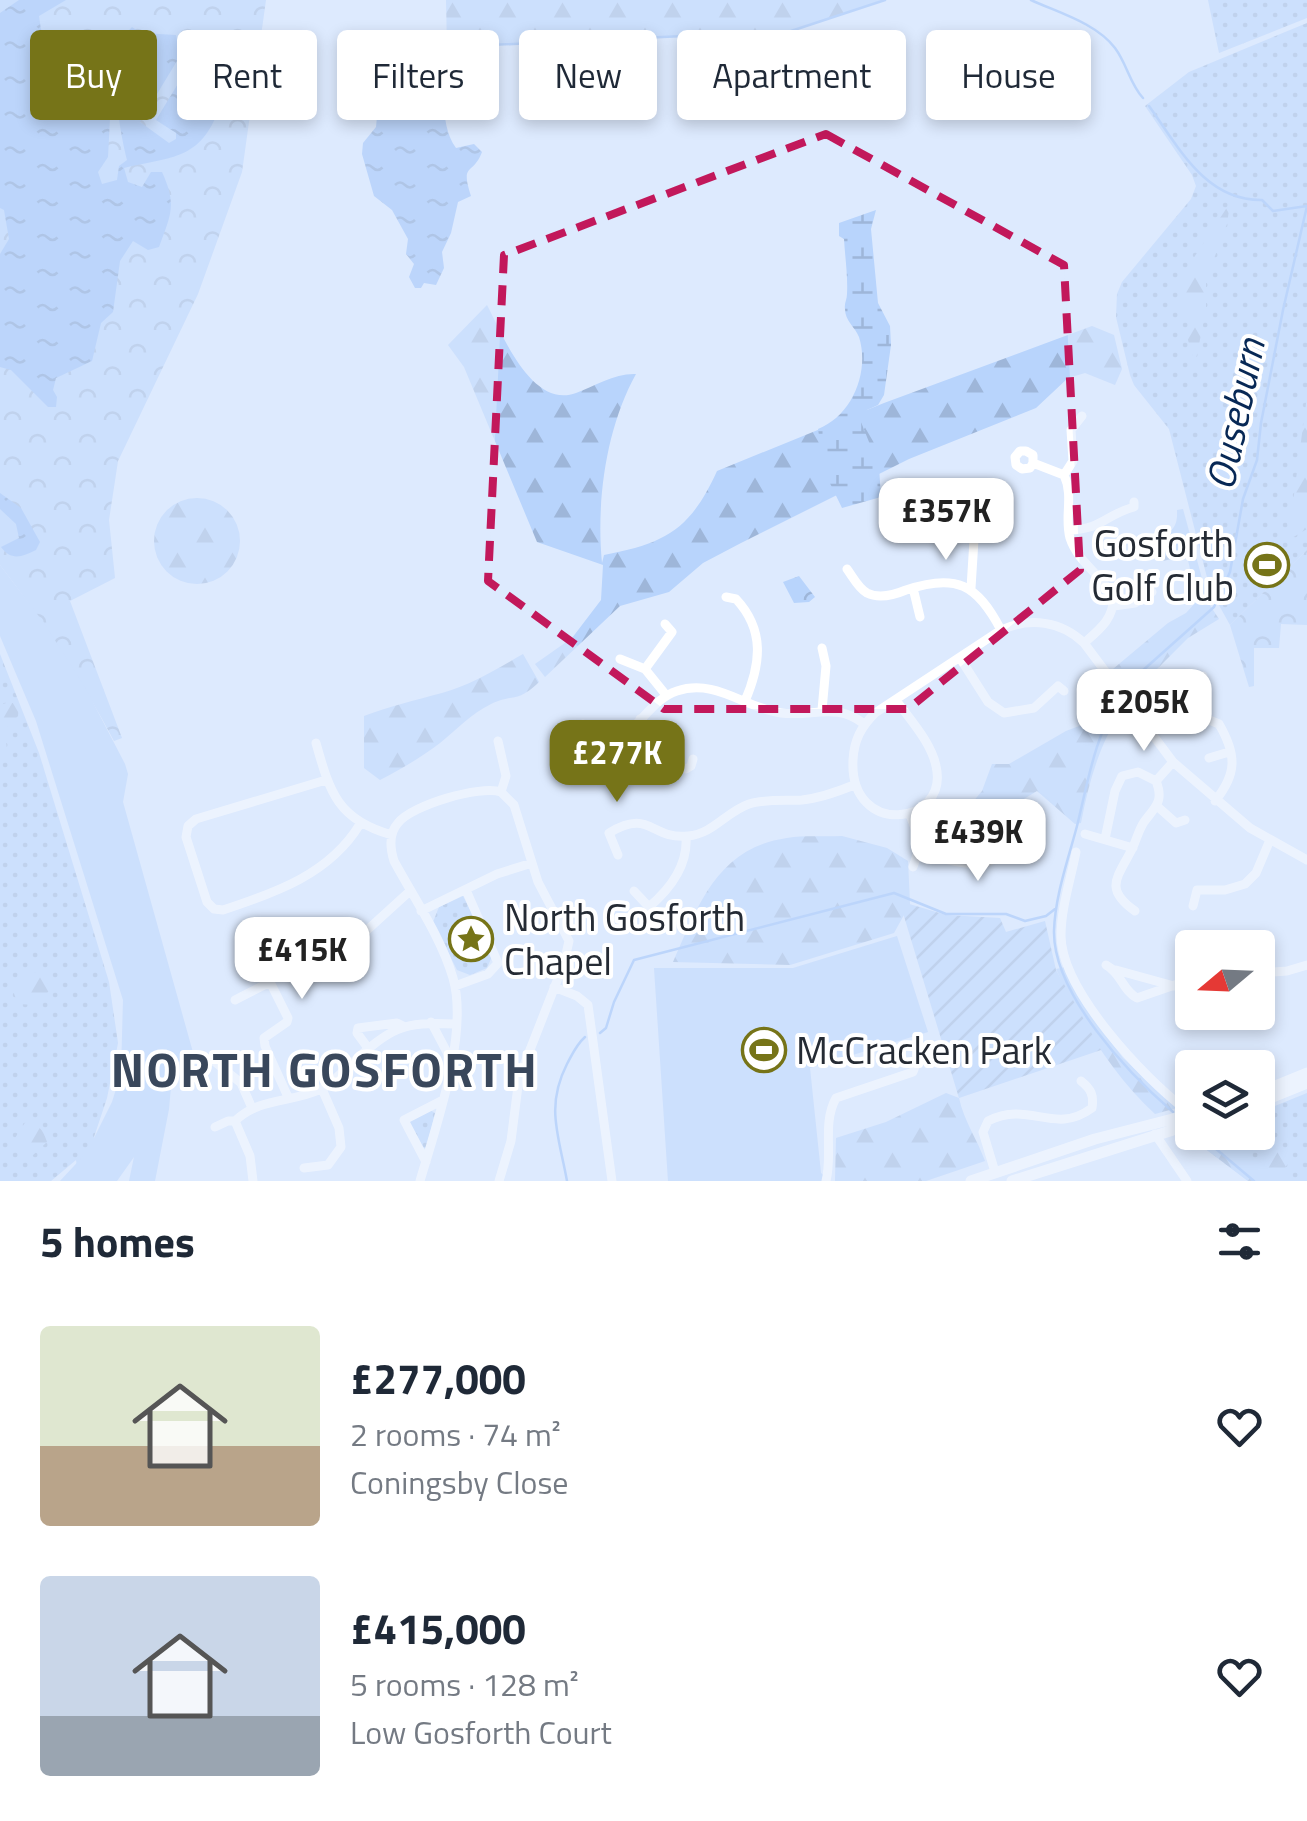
<!DOCTYPE html>
<meta charset="utf-8">
<style>
body{margin:0;font-family:"Titillium Web",sans-serif;background:#f2f2f3;color:#1f2937;height:100vh;display:flex;flex-direction:column;font-size:38px;white-space:nowrap}
*{box-sizing:border-box;margin:0}
p{font-size:32px;color:#747a83}
.icon{flex:none;width:55px;height:55px;fill:none;stroke:currentColor;stroke-width:2;stroke-linecap:round;stroke-linejoin:round}
.map{position:relative;height:1181px;overflow:hidden}
.sheet{display:flex;flex-direction:column;background:#fff;flex:1}
.sheet>*{flex:none}
.banner{position:absolute;left:30px;top:30px;width:1248px;height:90px;display:flex;gap:20px}
.needle{width:65px;rotate:251deg}
.fabs{position:absolute;left:1175px;top:930px;display:grid;gap:20px}
.fabs a{display:grid;place-items:center;width:100px;height:100px;border-radius:10px;background:#fff;box-shadow:0 5px 15px #0003;font-size:50px}
.price{position:absolute;translate:-50% -85px;padding:0 22px;border-radius:20px;background:#fff;color:#222;font-size:32px;line-height:65px;filter:drop-shadow(0 2px 5px #0008)}
.price::after{content:'';position:absolute;left:50%;top:60px;width:30px;height:22px;margin-left:-15px;background:inherit;clip-path:polygon(0 0,100% 0,50% 100%)}
.price.active{background:#767418;color:#fff}
ul{padding:0;list-style:none}
li{display:flex;align-items:center;gap:30px;height:250px;padding:0 40px}
li span{display:grid;place-items:center;flex:none;width:280px;height:200px;border-radius:10px;color:#555}
li>.icon{margin-inline-start:auto}
span .icon{width:120px;height:120px;fill:#fffc;stroke-width:1}
li b{font-size:42px}
h2{display:flex;justify-content:space-between;align-items:center;height:120px;padding:0 40px;font-size:42px}
.chip{padding:0 35px;border-radius:10px;background:#fff;box-shadow:0 5px 15px #0003;font-size:35px;line-height:90px}
.chip.active{background:#767418;color:#fff}
.map>svg:first-child{display:block}
.grass{fill:url(#grass-dots)}
.forest{fill:url(#forest-firs)}
.wetland{fill:url(#wetland-marsh)}
.park{fill:url(#park-crowns)}
.garden{fill:url(#garden-furrows)}
.pitch{fill:#b8d4fc}
.water{fill:url(#water-ripples)}
.lines{fill:none;stroke-linecap:round;stroke-linejoin:round}
.stream{stroke:#94bdf9;stroke-width:2.5}
.minor{stroke:#fff;stroke-width:9}
.major{stroke:#fff;stroke-width:11}
.marked{fill:none;stroke:#c2185b;stroke-width:8;stroke-dasharray:20 12;stroke-linejoin:round}
.labels{text-anchor:middle;dominant-baseline:central;stroke-width:8;stroke-linejoin:round;paint-order:stroke}
.poi-label{font-size:38px;fill:#252b34;stroke:#fff;text-anchor:start}
.water-label{font-size:40px;font-style:italic;fill:#072855;stroke:#fff}
.district-label{font-size:48px;font-weight:bold;letter-spacing:2.5px;fill:#39475b;stroke:#fff}
</style>
<div class="map">
<svg width="1307" height="1181" viewBox="0 0 1307 1181">
<defs>
<pattern id="grass-dots" width="8" height="8" patternUnits="userSpaceOnUse" patternTransform="scale(2.5)"><rect width="8" height="8" fill="#b8d4fc"/><path d="M2 2h.1M6 6h.1" fill="none" stroke="#9eb6d9" stroke-width="1.8" stroke-linecap="round"/></pattern>
<pattern id="forest-firs" width="22" height="20" patternUnits="userSpaceOnUse" patternTransform="scale(2.5)"><rect width="22" height="20" fill="#b8d4fc"/><path d="M5 1l3.5 6h-7zM16 11l3.5 6h-7z" fill="#9eb6d9"/></pattern>
<pattern id="wetland-marsh" width="20" height="14" patternUnits="userSpaceOnUse" patternTransform="scale(2.5)"><rect width="20" height="14" fill="#b8d4fc"/><path d="M1 5h8M5 5V1M11 12h8M15 12V8" fill="none" stroke="#9eb6d9"/></pattern>
<pattern id="park-crowns" width="20" height="18" patternUnits="userSpaceOnUse" patternTransform="scale(2.5)"><rect width="20" height="18" fill="#b8d4fc"/><path d="M2 6a3 3 0 1 1 6 0M12 15a3 3 0 1 1 6 0" fill="none" stroke="#9eb6d9"/></pattern>
<pattern id="garden-furrows" width="10" height="10" patternUnits="userSpaceOnUse" patternTransform="scale(2.5)"><rect width="10" height="10" fill="#b8d4fc"/><path d="M-1 1l2-2M0 10L10 0M9 11l2-2" fill="none" stroke="#9eb6d9"/></pattern>
<pattern id="water-ripples" width="26" height="14" patternUnits="userSpaceOnUse" patternTransform="scale(2.5)"><rect width="26" height="14" fill="#94bdf9"/><path d="M2 4q2-2 4 0t4 0M15 11q2-2 4 0t4 0" fill="none" stroke="#799aca"/></pattern>
</defs>
<rect width="100%" height="100%" fill="#ddeafe"/>
<path class="grass" d="M1208,0h99v18l-88,35z
M1307,23v527l-77,75 -20,-36 -41,-160 -35,-44 -4,-10 -14,-58 1,-23 5,-12 69,-83 5,-13 -4,-11 -47,-69 44,-34z
M0,654l39,99 70,229 9,61 -11,55 -13,39 5,44h-20l-3,-21 -25,21h-51z
M936,806l23,15 11,2 -13,10 -4,16 -27,-9 -7,-22z
M463,896l30,58 -6,14 -17,7 -13,-5 -24,-48 6,-15z
M1307,1093v88h-59l-61,-46 13,-2 18,12 5,-3 1,-9 34,-1v-19z
M430,1110l5,3 -9,36 -5,-3 -12,-22v-5z"/>
<path class="forest" d="M446,0h439l-94,31 -344,16z
M1230,203l-3,21 -21,56v30l-11,54 -7,-24 1,-17 -11,-25 7,-27z
M487,305c16,31 45,104 89,88 19,-7 39,-20 60,-19 -30,54 -40,128 -34,189l2,-8c62,-12 86,-25 113,-84l167,-68 208,-77 22,9 8,34 -7,16 -30,-12 -17,5 -32,30 -127,51 -168,84 -38,20 -34,29 -49,14 -75,71 -10,-13 37,-26 29,-38 2,-35 -66,-23 -73,-175 -16,-22z
M1307,396v133l-15,9 -5,-15 6,-21z
M154 541a43 43 0 1 1 86 0a43 43 0 1 1-86 0Z
M1183,509l26,95 10,15 -31,19 -56,56 -19,-25 55,-46 18,-10 11,-12 -9,-41 -5,-4 -20,5 -6,-7v-14c15,-9 21,-12 20,-30z
M523,654l16,28c-23,22 -25,11 -48,22 -20,10 -34,25 -51,39 -18,14 -39,26 -60,37l-16,-12v-52c26,-10 52,-16 78,-23 29,-8 55,-24 81,-39z
M1112,691l11,17c-24,37 -34,73 -42,115l-6,1 -38,-33 -49,30 -16,1 -5,-13 15,-18 10,-27h17l57,-33 24,-9 10,-9z
M6,703h13l-1,13 -13,13 2,22 -7,3v-49z
M842,836l45,12 21,13 2,43 -16,29 -104,32 -117,-3c25,-56 44,-114 114,-124 18,-3 37,-1 55,-2z
M1066,967l33,59 24,32 54,50 -22,6c-43,-40 -74,-91 -99,-145z
M19,971l25,2 6,17 -15,15 -17,-1 -5,-13z
M946,1093l13,5c5,23 18,41 26,63l-59,20h-91l1,-43 50,-16z
M28,1118l15,13 4,11 -15,14 -8,-2 -11,-13z
M1200,1133l18,12 9,-12 6,12 14,15h8l13,-17 6,-2 15,12 2,6 -15,22h-28l-61,-46z"/>
<path class="wetland" d="M876,210l-5,19 7,74 12,23 1,19 -7,50 -6,10 -11,5 -6,12 18,45 2,30 -39,11 -17,-35 -7,-44c34,-13 52,-57 41,-92 -4,-10 -14,-16 -14,-28 -1,-6 2,-9 2,-15 1,-18 -2,-37 -3,-55l-5,-3v-13z"/>
<path class="park" d="M0,0h266l-24,172 -44,122 -80,167 -9,59 6,58 -45,23 52,137 -8,3c-33,-63 -71,-120 -114,-176z
M1307,550v75l-26,-1 -2,24h-25v38l-5,1 -19,-62z
M799,576l16,21 -6,5 -15,1 -11,-21z"/>
<path class="garden" d="M906,903l40,12 54,3 6,14 39,-11 11,49 45,80 -142,48 -56,-185z"/>
<path class="pitch" d="M0,565l44,58 42,66 39,75 3,10 -5,28 71,254 -21,8 -4,45 -14,72h-26l5,-24 -17,24h-57l27,-29 25,-50 9,-29 2,-73 -87,-279 -36,-85z
M897,936l31,96 -118,36 11,105 9,8h-162l-14,-213h139z"/>
<path class="water" d="M19,0h47l-27,16 3,21 31,3 2,-6 10,-3 30,2 -6,7 2,10 -9,14 8,54 -2,39 -10,15 4,12 15,-4 2,-14 8,-6c-8,-32 -22,-108 5,-133l9,6 35,2 4,21 -40,66 29,21 7,-4v-6l-20,-13 37,-61 15,1v11l22,14 -2,25 -11,4c-19,47 -49,43 -93,54l4,14 14,5 9,-15h11c15,33 9,42 -3,75l-11,3 -15,-9 -13,20 -7,51 -12,11 -9,38 -36,17 -3,12 4,7 -1,10h-8l-37,-37 -11,-3v-113l9,-15 -5,-29 -4,-2v-195z
M447,47c-1,31 -10,75 9,101l18,-4 8,8c-9,24 -22,10 -11,44l-13,6 -7,31 -9,19 2,16 -8,17 -12,-2 -3,5h-6l-6,-11 5,-13 -8,-10 2,-15 -16,-29 -18,-14 -12,-42 1,-11 13,-16 2,-21c8,-4 18,-7 25,-12 20,-15 4,-18 35,-21l2,-18z
M0,493l21,15 19,34 -4,8c-14,7 -25,11 -35,-3l18,-9 -3,-14 -16,-15z"/>
<g class="lines">
<path class="stream" d="M1031,0c28,13 65,23 84,48 12,16 15,36 28,50
M447,47l344,-16 94,-31
M1125,690l16,-18 73,-65 16,-35 13,-73 14,-39 4,-37 22,-113 24,-104 -34,5 -11,-11c-57,1 -84,-54 -113,-94
M1120,696c-25,40 -32,85 -43,130 -9,34 -22,70 -23,105 -1,63 74,142 119,181
M600,1033l6,-5 8,-26 20,-42 260,-67 52,21h60l19,7 21,-5 9,-7
M1196,1132l58,49
M567,1181c-8,-45 -22,-74 0,-117 6,-11 9,-19 18,-27"/>
<path class="minor" d="M1033,463v-8l-7,-4h-6l-5,6 1,8 6,4 8,-1 3,-5 31,12c10,22 0,41 6,63 7,23 32,38 43,58 2,22 -14,34 -29,47
M1064,475l9,-14 -2,-31 11,-14
M931,506l4,-4 26,7 14,15 -4,64
M1069,530c34,-1 36,-15 65,-23v-5
M847,569c6,8 11,19 20,24 12,6 27,2 39,-3 50,-17 71,-6 95,40
M913,588l7,29
M726,597l10,2c29,31 25,65 9,102
M1114,606l21,-3 17,-11
M822,648l4,18 -4,44
M960,658l28,44 16,11 30,-5 24,-22 6,5
M620,659l25,10 21,26
M645,669l27,-37 -7,-8
M1203,676l-12,13 -5,12 11,14 22,9c18,31 18,50 -4,77
M896,700c14,20 35,42 40,66 14,60 -87,72 -83,-6 1,-20 8,-33 22,-47l126,-83c29,-13 60,-9 83,13l89,119 77,66 57,32
M640,719c18,18 22,41 46,50l5,-3 2,-7
M583,724l19,13 14,2c24,-11 36,-40 61,-48 38,-13 68,17 104,22 31,4 56,-11 83,11
M498,741l8,35 -5,16
M316,743c14,50 22,77 76,92
M1209,758l20,-6
M587,769l-3,-15 10,-21
M326,780l-130,39 -8,7 -2,11 21,65 7,7 9,1c52,-17 107,-36 137,-86
M1158,807l18,16 9,-3
M910,815l11,28 -8,24
M1085,834l48,14
M1105,839l10,-48 7,-15 16,-4 18,9
M920,852c43,12 66,23 100,-12
M1076,852c-5,26 -15,56 -15,84 1,55 82,141 124,173l2,7
M618,855l-9,-22c42,-25 41,7 79,3 25,-2 38,-24 61,-32 16,-5 37,-3 53,-4 19,-2 35,-8 52,-15
M634,891l15,16 5,14
M1193,906l4,-16h28l20,-6 11,-11 14,-33
M649,907c21,-18 39,-41 37,-70
M421,911l76,-37 35,-11
M1135,911c-31,-22 -18,-33 -4,-60 5,-9 7,-20 13,-29 12,-16 20,-21 12,-41l17,-19
M359,936c-16,-1 -27,2 -41,12l-1,4 7,10h8l78,-71
M1106,965c15,8 17,26 31,33l55,-19
M1116,970l58,16
M1258,973l29,-2 20,-6
M455,986l33,-12 10,-11 -32,-73
M554,987l23,9 11,9 24,176
M235,1000l35,-18 18,36 -1,4 -23,16 1,8 23,51
M431,1022l18,34
M368,1048l-11,-15 1,-5 39,-5 6,3
M215,1062l26,21 11,25
M235,1121l15,35 3,25
M215,1127l13,-6h7c25,-24 57,-18 86,-32 12,-5 20,-17 30,-25 40,-36 51,-43 104,-40
M1155,1134l32,47
M426,1162l-22,-42 37,-19
M304,1168l24,-3 13,-18 -2,-19 -17,-39
M995,1172l-12,-40 5,-11c42,-21 66,15 104,-13 2,-13 -1,-19 -11,-27
M420,1181c16,-55 49,-147 33,-203 -12,-41 -39,-80 -59,-117 -4,-13 -6,-27 4,-38 14,-18 82,-38 103,-31
M499,1181l12,-40 8,-63 45,-115 5,-22 -31,-59 -24,-77 -13,-13
M826,1181c7,-27 -4,-58 10,-83l77,-26 4,-11"/>
<path class="major" d="M1258,1093l49,-20
M1258,1103l49,-20
M971,1181l124,-42 97,-25
M1012,1181l180,-57"/>
</g>
<path d="M0 0H1307V1181H0ZM826,134l238,131 16,305 -172,139h-244l-176,-128 16,-326z" fill="#ddeafe" fill-opacity=".55" fill-rule="evenodd"/>
<path class="marked" d="M826,134l238,131 16,305 -172,139h-244l-176,-128 16,-326z"/>
<defs>
<symbol id="stadium-ring" viewBox="-11 -11 22 22"><circle r="9.5" fill="#fff" stroke="#767418" stroke-width="1.5"/><path d="M0-5a6.5 5 0 1 0 0 10a6.5 5 0 1 0 0-10ZM-3.5-1.8h7v3.6h-7Z" fill="#767418"/></symbol>
<symbol id="sight-ring" viewBox="-11 -11 22 22"><circle r="9.5" fill="#fff" stroke="#767418" stroke-width="1.5"/><path d="M0-6L1.8-2.2L6-1.7L2.9 1.2L3.7 5.4L0 3.3L-3.7 5.4L-2.9 1.2L-6-1.7L-1.8-2.2Z" fill="#767418"/></symbol>
</defs>
<g fill-rule="evenodd">
<use href="#stadium-ring" x="1242" y="540" width="50" height="50"/>
<use href="#sight-ring" x="446" y="914" width="50" height="50"/>
<use href="#stadium-ring" x="739" y="1025" width="50" height="50"/>
</g>
<g class="labels">
<g class="poi-label">
<text x="1234" y="543" text-anchor="end">Gosforth<tspan x="1234" dy="44">Golf Club</tspan></text>
<text x="504" y="917">North Gosforth<tspan x="504" dy="44">Chapel</tspan></text>
<text x="796" y="1050">McCracken Park</text>
</g>
<g class="water-label">
<text transform="translate(1235 414) rotate(-78)">Ouseburn</text>
</g>
<g class="district-label">
<text x="325" y="1069">NORTH GOSFORTH</text>
</g>
</g>
</svg>
<div class="fabs">
<a><svg class="needle" viewBox="-14 -14 28 28"><path d="M0-13l5 13h-10z" fill="#e53935"/><path d="M0 13l5-13h-10z" fill="#747a83"/></svg></a>
<a><svg class="icon" aria-label="layers" viewBox="0 0 24 24"><path d="M12 4l9 5-9 5-9-5zM3 14l9 5 9-5"/></svg></a>
</div>
<b class="price" style="left:946px;top:563px">£357K</b>
<b class="price" style="left:1144px;top:754px">£205K</b>
<b class="price active" style="left:617px;top:805px">£277K</b>
<b class="price" style="left:978px;top:884px">£439K</b>
<b class="price" style="left:302px;top:1002px">£415K</b>
<div class="banner">
<a class="chip active">Buy</a>
<a class="chip">Rent</a>
<a class="chip">Filters</a>
<a class="chip">New</a>
<a class="chip">Apartment</a>
<a class="chip">House</a>
</div>
</div>
<section class="sheet">
<h2>5 homes<svg class="icon" aria-label="filters" viewBox="0 0 24 24"><path d="M4 7h16M4 17h16"/><circle cx="9" cy="7" r="2"/><circle cx="15" cy="17" r="2"/></svg></h2>
<ul>
<li><span style="background:linear-gradient(#dfe7d0 60%,#b9a48a 0)"><svg class="icon" aria-label="home" viewBox="0 0 24 24"><path d="M3 11l9-7 9 7M6 9v11h12V9"/></svg></span><div><b>£277,000</b><p>2 rooms · 74 m²</p><p>Coningsby Close</p></div><svg class="icon" aria-label="heart" viewBox="0 0 24 24"><path d="M12 20l-8-8c-3-5 5-10 8-4 3-6 11-1 8 4z"/></svg></li>
<li><span style="background:linear-gradient(#c9d6e8 70%,#9aa5b1 0)"><svg class="icon" aria-label="home" viewBox="0 0 24 24"><path d="M3 11l9-7 9 7M6 9v11h12V9"/></svg></span><div><b>£415,000</b><p>5 rooms · 128 m²</p><p>Low Gosforth Court</p></div><svg class="icon" aria-label="heart" viewBox="0 0 24 24"><path d="M12 20l-8-8c-3-5 5-10 8-4 3-6 11-1 8 4z"/></svg></li>
</ul>
</section>
